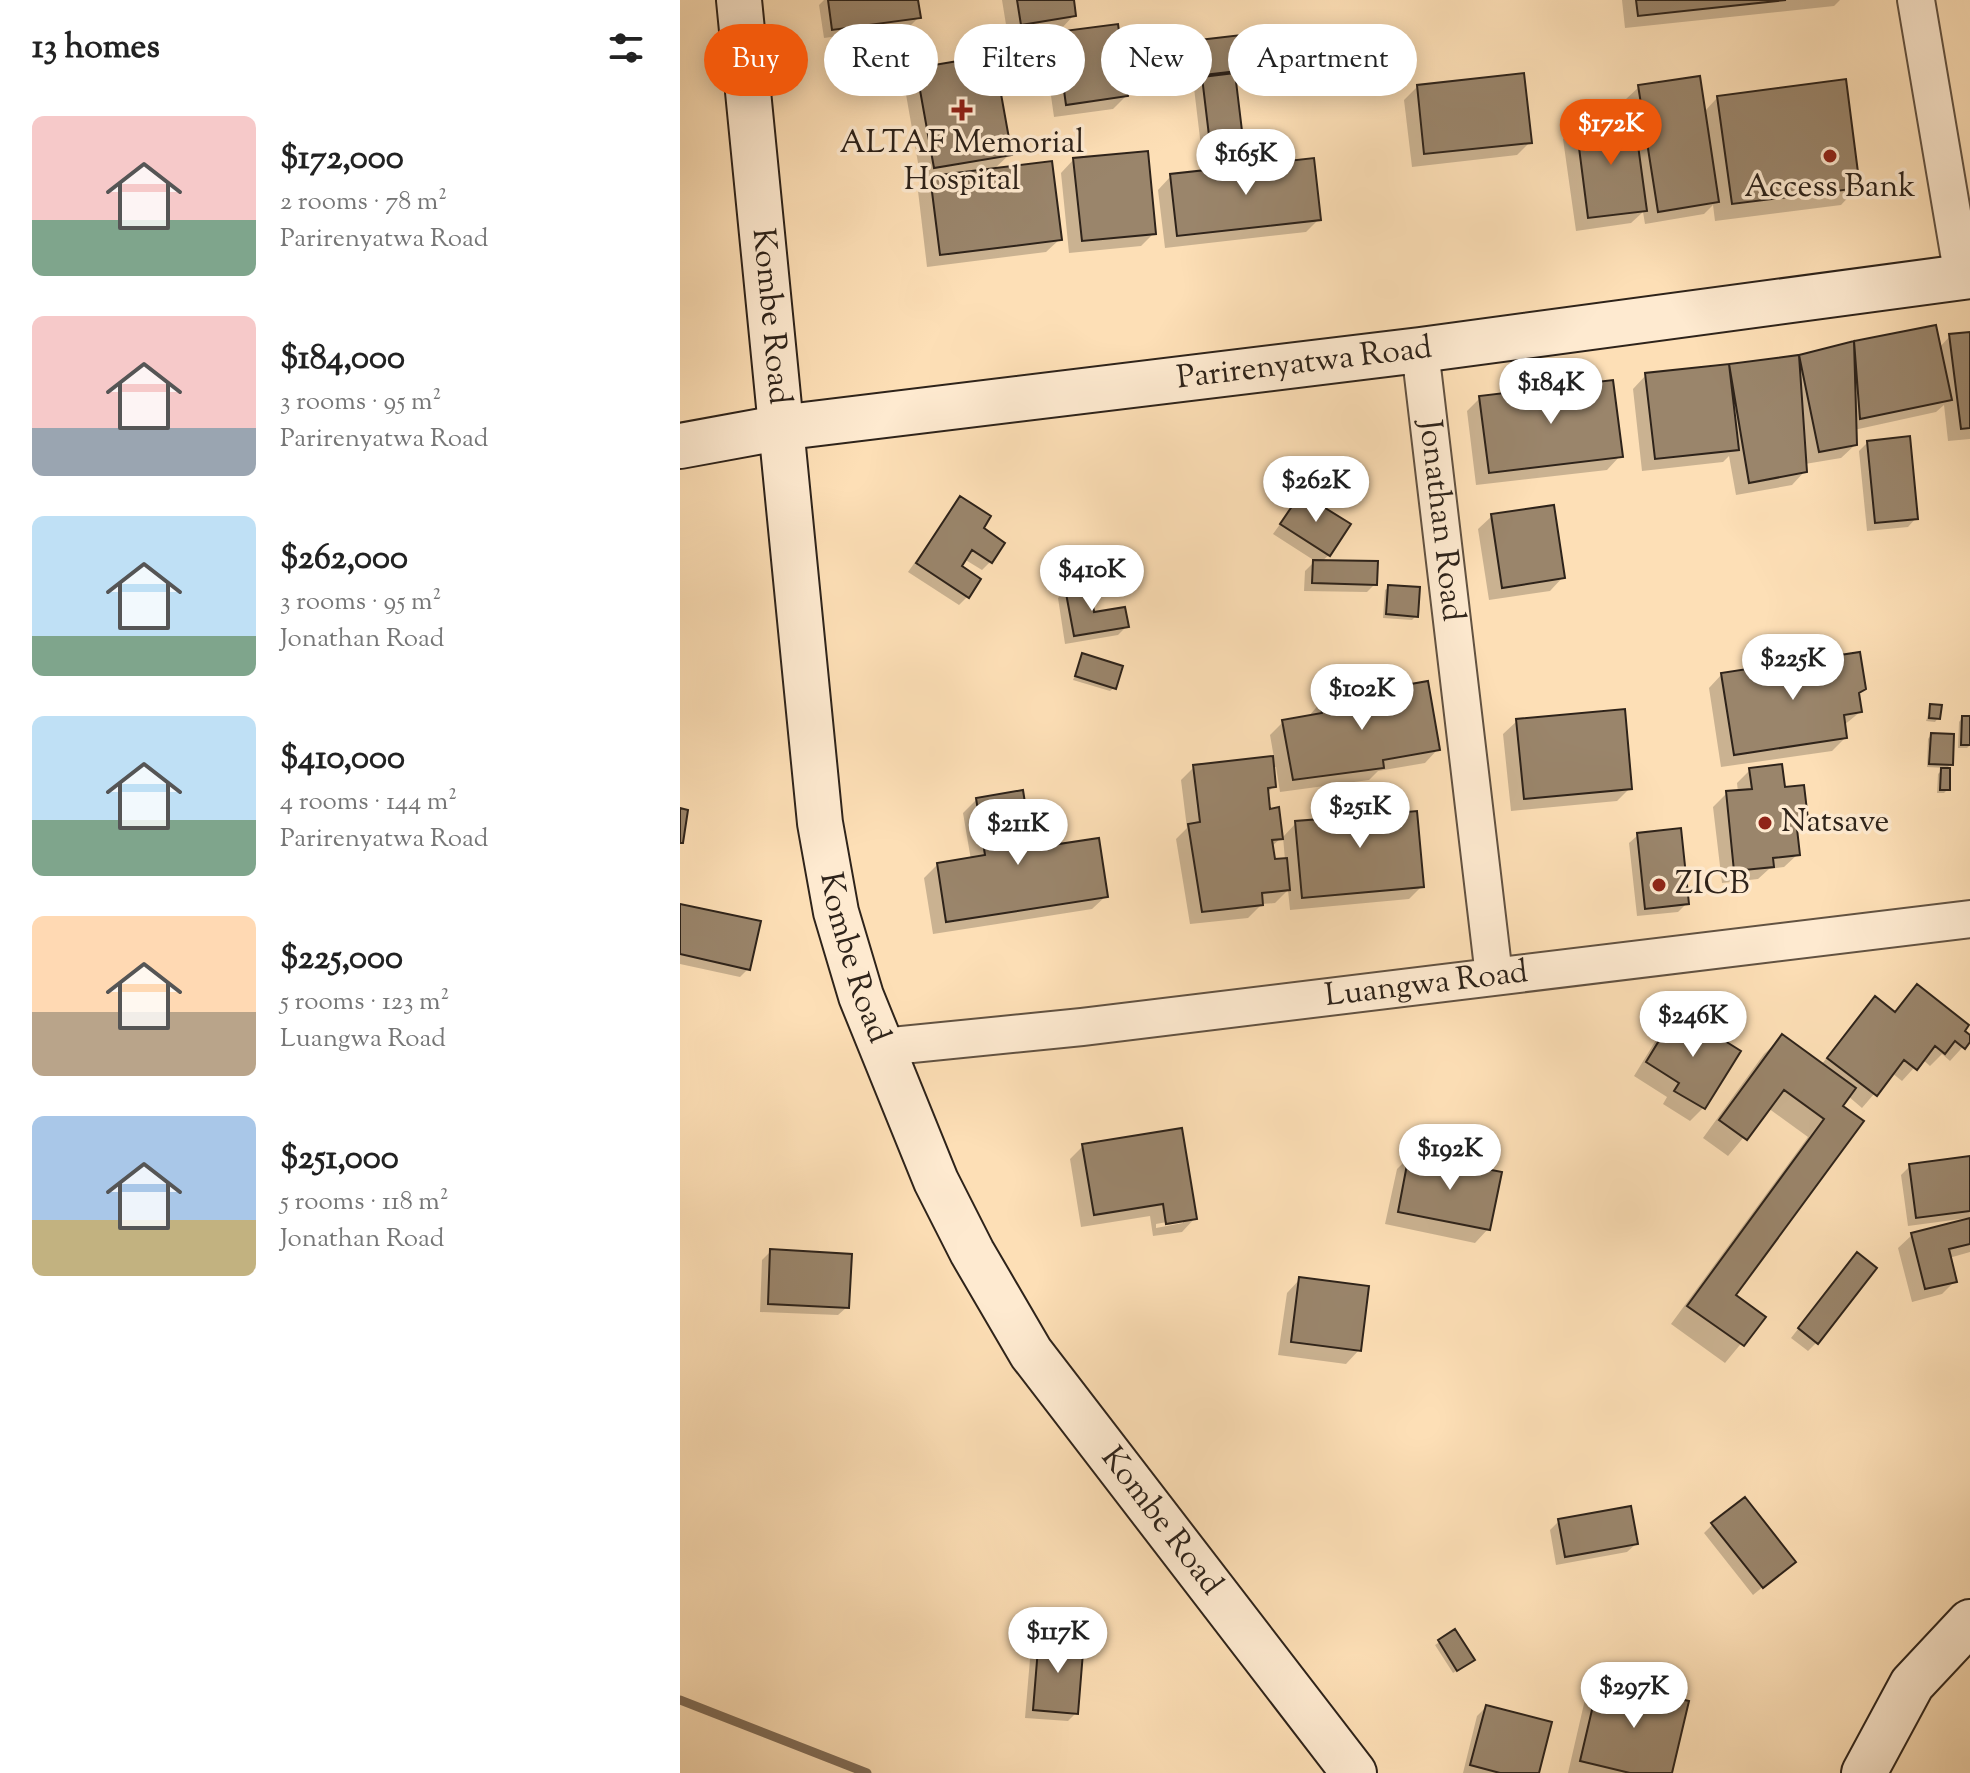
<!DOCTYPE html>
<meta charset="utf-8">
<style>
body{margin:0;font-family:"Sorts Mill Goudy",serif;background:#f6f6f6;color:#222;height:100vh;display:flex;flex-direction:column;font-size:30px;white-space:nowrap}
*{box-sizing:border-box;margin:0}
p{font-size:26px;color:#767676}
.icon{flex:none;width:44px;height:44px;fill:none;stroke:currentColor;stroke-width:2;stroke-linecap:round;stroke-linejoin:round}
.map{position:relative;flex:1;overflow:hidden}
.panel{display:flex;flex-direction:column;background:#fff;width:680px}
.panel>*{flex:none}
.guide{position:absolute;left:24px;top:24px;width:760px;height:72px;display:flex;gap:16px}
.price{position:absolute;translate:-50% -68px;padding:0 18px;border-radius:28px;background:#fff;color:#222;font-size:26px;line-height:52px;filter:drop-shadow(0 2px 4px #0008)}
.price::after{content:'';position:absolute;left:50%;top:48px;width:24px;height:18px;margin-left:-12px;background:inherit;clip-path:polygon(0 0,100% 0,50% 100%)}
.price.active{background:#ea580c;color:#fff}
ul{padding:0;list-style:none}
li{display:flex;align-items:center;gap:24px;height:200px;padding:0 32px}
li span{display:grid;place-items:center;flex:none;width:224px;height:160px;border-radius:12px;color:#555}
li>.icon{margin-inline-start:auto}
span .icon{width:96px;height:96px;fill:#fffc;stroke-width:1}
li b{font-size:34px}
h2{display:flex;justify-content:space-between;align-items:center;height:96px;padding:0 32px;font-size:34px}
.chip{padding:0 28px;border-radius:36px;background:#fff;box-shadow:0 4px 20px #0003;font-size:28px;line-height:72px}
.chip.active{background:#ea580c;color:#fff}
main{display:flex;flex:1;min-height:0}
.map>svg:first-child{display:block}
.shadow{fill:#0003;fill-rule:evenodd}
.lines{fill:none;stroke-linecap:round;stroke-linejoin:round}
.stream{stroke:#806d58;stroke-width:9}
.building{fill:#9a856b;stroke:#2e231a;stroke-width:2}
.street-casing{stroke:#625241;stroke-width:40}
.secondary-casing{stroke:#2e231a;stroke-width:48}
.street{stroke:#feead0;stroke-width:36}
.secondary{stroke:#feead0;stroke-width:44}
.poi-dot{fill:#8f2418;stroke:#feead0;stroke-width:3}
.labels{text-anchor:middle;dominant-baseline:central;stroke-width:7;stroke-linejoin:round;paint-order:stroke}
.poi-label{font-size:32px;fill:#2e231a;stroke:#feead0}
.street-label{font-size:32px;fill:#2e231a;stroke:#feead0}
</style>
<main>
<section class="panel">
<h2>13 homes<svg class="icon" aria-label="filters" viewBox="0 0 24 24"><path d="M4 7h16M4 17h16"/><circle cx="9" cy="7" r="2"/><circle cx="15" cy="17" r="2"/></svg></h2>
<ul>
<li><span style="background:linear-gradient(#f6c9c9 65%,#7fa58c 0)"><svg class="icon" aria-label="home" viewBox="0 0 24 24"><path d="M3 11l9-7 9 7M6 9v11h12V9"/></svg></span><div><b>$172,000</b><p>2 rooms · 78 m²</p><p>Parirenyatwa Road</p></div></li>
<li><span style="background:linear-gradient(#f6c9c9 70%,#9aa5b1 0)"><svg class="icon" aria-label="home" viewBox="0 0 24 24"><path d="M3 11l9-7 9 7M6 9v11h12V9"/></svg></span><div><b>$184,000</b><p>3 rooms · 95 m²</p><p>Parirenyatwa Road</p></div></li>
<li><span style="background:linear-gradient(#bfe0f5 75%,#7fa58c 0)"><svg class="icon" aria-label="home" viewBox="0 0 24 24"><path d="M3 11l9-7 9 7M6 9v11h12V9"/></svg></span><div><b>$262,000</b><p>3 rooms · 95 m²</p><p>Jonathan Road</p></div></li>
<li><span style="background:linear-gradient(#bfe0f5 65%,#7fa58c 0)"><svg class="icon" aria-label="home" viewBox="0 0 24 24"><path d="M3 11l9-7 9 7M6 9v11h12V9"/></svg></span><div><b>$410,000</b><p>4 rooms · 144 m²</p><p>Parirenyatwa Road</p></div></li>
<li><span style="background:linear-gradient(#ffd9b3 60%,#b9a48a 0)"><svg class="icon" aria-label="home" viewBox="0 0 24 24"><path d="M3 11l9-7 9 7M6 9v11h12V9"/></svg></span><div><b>$225,000</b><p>5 rooms · 123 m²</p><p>Luangwa Road</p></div></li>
<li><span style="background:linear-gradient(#a9c7e8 65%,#c2b280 0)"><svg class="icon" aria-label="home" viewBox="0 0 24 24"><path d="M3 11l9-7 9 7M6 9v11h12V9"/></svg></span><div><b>$251,000</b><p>5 rooms · 118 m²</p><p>Jonathan Road</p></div></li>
</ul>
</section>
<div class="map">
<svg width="1290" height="1773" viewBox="0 0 1290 1773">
<rect width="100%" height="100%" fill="#fddfb6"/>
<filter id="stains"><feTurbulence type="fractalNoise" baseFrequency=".0025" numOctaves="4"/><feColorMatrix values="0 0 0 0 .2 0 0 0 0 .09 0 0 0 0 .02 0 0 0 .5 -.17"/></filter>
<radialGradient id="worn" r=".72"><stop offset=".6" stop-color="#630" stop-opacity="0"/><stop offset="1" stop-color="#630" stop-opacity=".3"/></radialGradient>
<path class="shadow" d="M144,0h92l3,17 -9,9 -86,12 -5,-33z
M322,0h70l2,15 -13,14 -53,8z
M942,0h218l-6,6 -209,22z
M377,34l69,62 -13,13 -59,8 -10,-70z
M469,48l120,18 -8,9 -27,3 10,86 -4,4 79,51 -13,13 -141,16 -7,-58 13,-14 33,-4 -10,-84 6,-6 -56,6 -4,-31z
M237,70l93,84 -17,16 67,69 -14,13 -119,15 -9,-76 12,-12 -9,1 -17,-97z
M738,86l112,56 -13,13 -105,12 -8,-67z
M959,87l64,26 15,-16 140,90 -17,18 -126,16 -2,-16 -9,9 -59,10 -2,-12 -12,11 -55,8 -13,-92 14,-13 51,-7 -3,-19z
M394,159l80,74 -13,13 -72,7 -8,-80z
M1254,328l5,20 11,-12 20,-2v105l-22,2 -4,-36 -8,7 -82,18 1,15 -14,13 -36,6v7l-13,14 -56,10 -7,-39 -6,6 -81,9 -9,-82 13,-14 153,-18z
M800,398l140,58 -13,14 -131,15 -9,-74z
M1188,442l48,76 -8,9 -41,4 -8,-80z
M621,495l28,60 -8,7 54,22 -8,8 -63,-1 1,-20 10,-10 -42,-27z
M280,499l21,30 10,32 -9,9 -18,-11 -5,8 9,29 -9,9 -51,-33z
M812,516l71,61 -13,14 -61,9 -11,-71z
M709,587l27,29 -4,4 -29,-2 2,-28z
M386,590l26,24 34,13 -8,8 -53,9 -7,-46z
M403,656l31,32 -4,3 -37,-11z
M1042,674l135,21 3,17 -17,14 2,12 -13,13 -111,16 -12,-79z
M641,702l117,47 -13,14 -47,8 -9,9 -89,12 -4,-25h-4l2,19 -8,8 2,17 13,27 -10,9 2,14 12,-1 -2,-23 13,-14 25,-2 13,-16 60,10 28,71 -13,13 -119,11 -2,-20 -13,13 -13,1 -14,14 -58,6 -14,-85 11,-11 -6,-48 13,-13 80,-9 -4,-23 13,-13 25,-5z
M1251,706l7,12 -3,4 -9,-1z
M1282,718h8v27l-3,3h-9l1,-26z
M837,721l113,67 -13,13 -106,10 -8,-77z
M1251,735l20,29 -6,6 3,19 -4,4h-7l1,-19 6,-6 -17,-1 1,-28z
M1070,770l34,20 22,28 -11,11 3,25 -14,13 -15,2 -11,10 -36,4 -9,-76 14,-14 11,-1 -1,-9z
M297,799l54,51 75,46 -14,13 -159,25 -9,-56 13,-13 34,-5 -8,-47z
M958,835l49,68 -9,9 -41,4 -8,-73z
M0,906l68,63 -8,8 -60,-13z
M1237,987l53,52 -20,22 -8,-7 -12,12 -8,-7 -20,22 -10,-8 -30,35 -14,-12 -115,200 30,21 -38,46 -54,-39 137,-187 -40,-29 -40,48 -25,-18 61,-84 18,-17 39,28 54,-66 18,14z
M997,1014l26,94 -13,13 -27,-17 4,-7 -33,-21 30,-49z
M403,1146l112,72 -13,14 -29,4 -3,-20 -69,11 -11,-68zM503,1219v4l-27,5v-4z
M730,1156l78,73 -13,14 -90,-19 12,-55z
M1290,1158v94l-21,6 6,23 -13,13 -30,8 -14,-54 14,-13 56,-15v-2l-60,8 -7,-51 9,-9z
M91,1251l76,56 -9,8 -78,-3 2,-52z
M1169,1264l-32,78 -9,9 -17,-13z
M620,1279l59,71 -13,14 -68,-9 9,-62z
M879,1521l77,23 -9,8 -71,13 -6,-35z
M1033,1524l80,38 -40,33 -49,-62z
M775,1632l13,32 -15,9 -18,-28z
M359,1639l37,74 -8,8 -43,-3 6,-71z
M919,1682l71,91h-102l18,-78z
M806,1707l51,66h-74l14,-57z"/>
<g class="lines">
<path class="stream" d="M0,1700l187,73"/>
</g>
<path class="building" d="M148,0h90l3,18 -89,12z
M337,0h57l2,16 -55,9z
M956,0h150l-148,16z
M438,24l10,72 -62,9 -10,-73z
M587,32l5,35 -120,14 -4,-35z
M314,55l18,100 -78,13 -18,-100z
M555,73l11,91 -33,5 -11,-92z
M844,73l8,70 -108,11 -7,-69z
M1020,76l19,126 -61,10 -20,-127z
M1166,79l14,109 -128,16 -15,-108z
M954,116l13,95 -59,7 -12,-94z
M468,151l8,83 -74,7 -9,-83z
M634,158l7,62 -144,16 -7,-62z
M372,161l10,79 -122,15 -10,-79z
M1256,325l16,75 -92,19 -6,-78z
M1290,332v96l-9,1 -12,-95z
M1174,341l3,104 -38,7 -20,-97z
M1119,355l8,117 -58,11 -20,-119z
M1049,364l10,86 -84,9 -10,-86z
M933,380l10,77 -134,16 -10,-77z
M1230,436l8,83 -43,4 -8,-82z
M621,493l50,31 -21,32 -50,-32z
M280,496l31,20 -7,12 21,15 -13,20 -20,-13 -10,16 19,13 -12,19 -53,-35z
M874,505l11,73 -63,10 -11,-74z
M633,560l65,1 -1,24 -65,-2z
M410,584l4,28 31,-5 4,20 -55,9 -9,-48z
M708,585l32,2 -2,30 -32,-3z
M1180,652l6,37 -7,4 3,19 -18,3 3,23 -113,17 -13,-82z
M402,653l41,13 -7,23 -41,-13z
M748,681l12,69 -57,10 1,8 -91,12 -11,-60 40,-7 -2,-13z
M1250,704l12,1 -2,14 -11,-1z
M945,709l7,80 -108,10 -8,-80z
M1282,716h8v29h-9z
M1251,733l23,1 -1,31 -24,-1z
M593,756l3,31 -8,1 2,21 9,-2 4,32 -11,1 3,19 12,-1 3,32 -28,3 1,12 -61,7 -14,-88 12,-2 -7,-57z
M1102,764l3,23 19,-2 4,34 -12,1 4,35 -27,3 1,9 -40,4 -8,-80 26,-2 -3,-21z
M1261,768h9v22h-10z
M343,790l9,58 67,-10 9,59 -162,25 -9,-59 48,-8 -9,-57z
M714,797l2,16 21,-2 7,76 -122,11 -7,-77 39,-3 -1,-15z
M0,808l8,2 -5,33h-3z
M1001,828l8,76 -44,5 -8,-76z
M0,904l81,17 -11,49 -70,-16z
M1237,984l52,41 -4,6 5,4v7l-5,7 -10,-8 -10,13 -10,-8 -18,24 -13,-10 -27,36 -50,-38 48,-62 20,16z
M997,1011l64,40 -36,58 -31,-18 5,-8 -33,-21z
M1102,1034l74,54 -13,18 21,15 -128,174 30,22 -22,29 -57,-40 137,-187 -40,-29 -37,50 -28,-20z
M502,1128l15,91 -31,5 -3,-20 -69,11 -12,-71z
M729,1154l93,18 -12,58 -92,-18z
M1290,1156v55l-54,7 -7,-54z
M1290,1218v26l-21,5 8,33 -32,7 -14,-56z
M90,1249l82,5 -3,54 -81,-4z
M1177,1252l20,16 -59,76 -20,-16z
M619,1277l70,9 -8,65 -70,-9z
M1065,1497l51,65 -33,26 -52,-65z
M951,1506l7,38 -73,13 -7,-38z
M775,1629l20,31 -18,11 -19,-31z
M359,1636l45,4 -6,74 -45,-4z
M919,1680l90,21 -17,72h-42l-50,-12z
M806,1705l66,17 -13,51h-39l-30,-8z"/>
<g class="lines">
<defs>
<g id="street">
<path d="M1236,0l47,277"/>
<path id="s1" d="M740,350l74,626"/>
<path id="s2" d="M202,1047l200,-20 888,-108"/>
</g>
<g id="secondary">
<path id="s3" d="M59,0l81,823 16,89 25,84 75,185 36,71 59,101 323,420"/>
<path id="s4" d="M0,446l99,-18 641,-78 550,-74"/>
<path d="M1184,1773l48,-89 58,-62"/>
</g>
</defs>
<use href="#street" class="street-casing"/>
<use href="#secondary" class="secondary-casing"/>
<use href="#street" class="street"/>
<use href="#secondary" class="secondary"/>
</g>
<g class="poi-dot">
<path d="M278 98h8v8h8v8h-8v8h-8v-8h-8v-8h8z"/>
<circle cx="1150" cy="156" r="8"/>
<circle cx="1085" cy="823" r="8"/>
<circle cx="979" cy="885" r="8"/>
</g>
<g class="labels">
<g class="poi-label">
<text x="282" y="144">ALTAF Memorial<tspan x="282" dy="37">Hospital</tspan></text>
<text x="1150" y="188">Access Bank</text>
<text x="1101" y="823" text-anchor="start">Natsave</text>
<text x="995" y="885" text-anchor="start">ZICB</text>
</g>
<g class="street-label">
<text stroke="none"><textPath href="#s3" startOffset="318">Kombe Road</textPath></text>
<text stroke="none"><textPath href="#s4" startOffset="630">Parirenyatwa Road</textPath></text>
<text stroke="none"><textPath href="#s1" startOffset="172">Jonathan Road</textPath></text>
<text stroke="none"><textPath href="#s3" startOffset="966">Kombe Road</textPath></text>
<text stroke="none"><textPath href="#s2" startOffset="548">Luangwa Road</textPath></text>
<text stroke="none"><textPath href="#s3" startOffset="1614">Kombe Road</textPath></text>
</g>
</g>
<rect width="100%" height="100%" filter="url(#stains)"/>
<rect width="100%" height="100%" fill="url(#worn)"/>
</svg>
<b class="price active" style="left:931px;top:167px">$172K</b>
<b class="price" style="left:566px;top:197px">$165K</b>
<b class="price" style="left:871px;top:426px">$184K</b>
<b class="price" style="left:636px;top:524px">$262K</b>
<b class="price" style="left:412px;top:613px">$410K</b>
<b class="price" style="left:1113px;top:702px">$225K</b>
<b class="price" style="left:682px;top:732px">$102K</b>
<b class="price" style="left:680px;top:850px">$251K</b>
<b class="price" style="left:338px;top:867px">$211K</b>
<b class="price" style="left:1013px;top:1059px">$246K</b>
<b class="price" style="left:770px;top:1192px">$192K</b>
<b class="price" style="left:378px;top:1675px">$117K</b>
<b class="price" style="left:954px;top:1730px">$297K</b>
<div class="guide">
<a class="chip active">Buy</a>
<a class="chip">Rent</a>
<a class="chip">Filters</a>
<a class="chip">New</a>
<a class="chip">Apartment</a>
</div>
</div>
</main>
